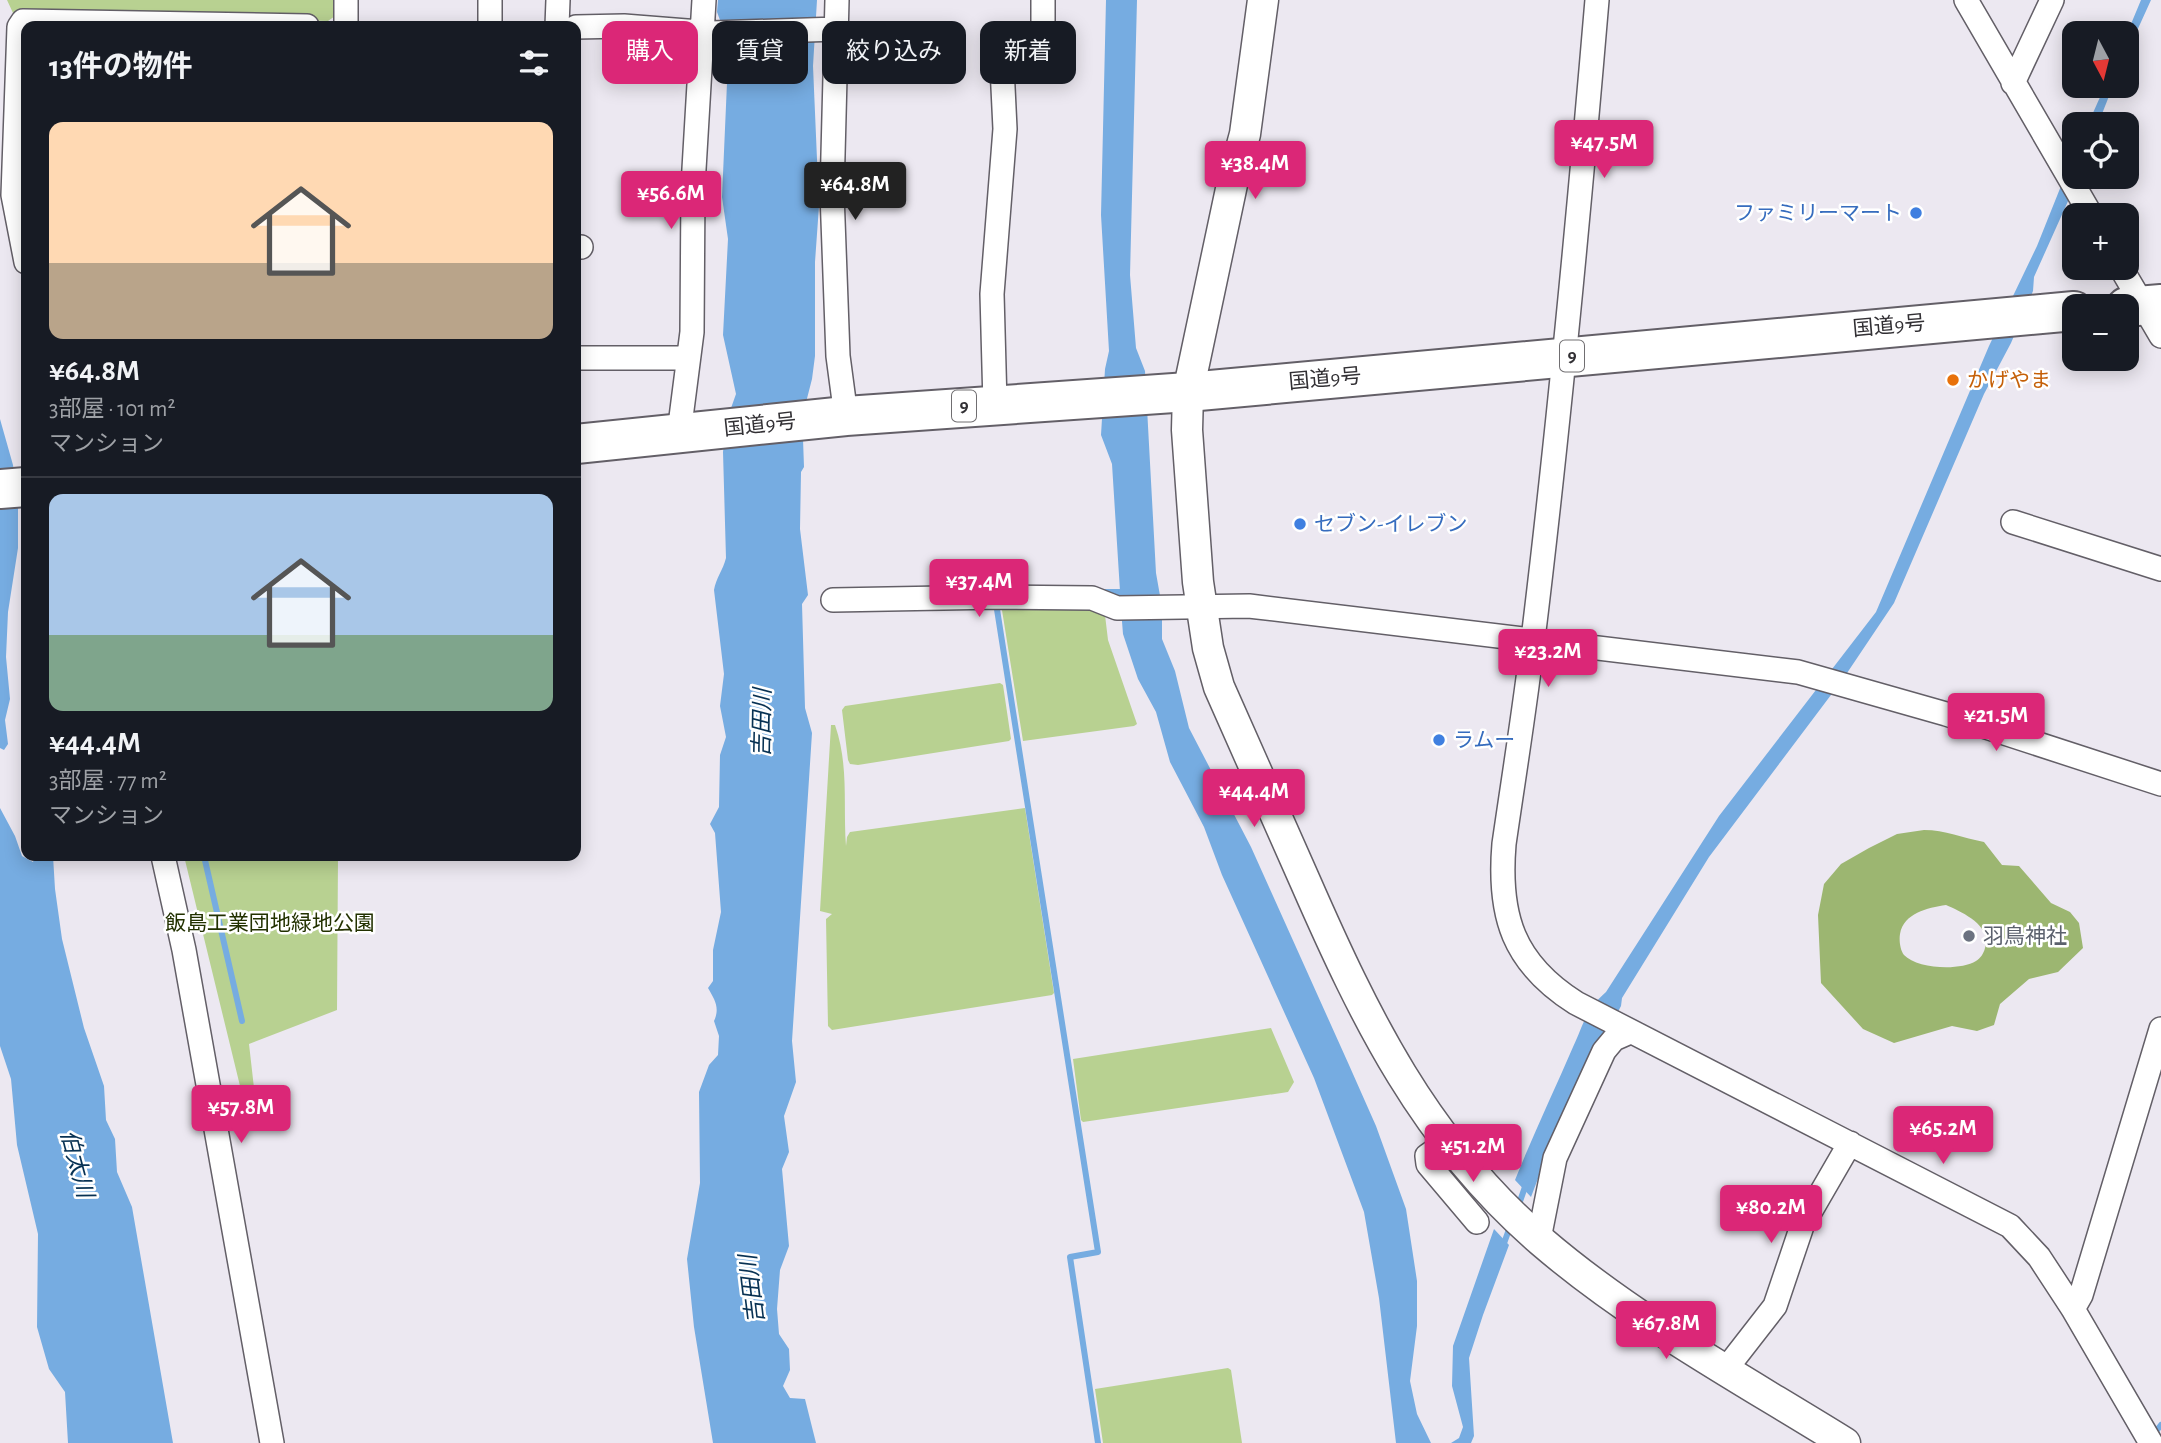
<!DOCTYPE html>
<html lang="ja">
<meta charset="utf-8">
<style>
body{margin:0;font-family:"Alegreya Sans","Noto Sans JP",sans-serif;background:#20242c;color:#f1f3f6;height:100vh;display:flex;flex-direction:column;font-size:26px;white-space:nowrap}
*{box-sizing:border-box;margin:0}
p{font-size:23px;color:#9ea1a6}
.icon{flex:none;width:38px;height:38px;fill:none;stroke:currentColor;stroke-width:2;stroke-linecap:round;stroke-linejoin:round}
.map{position:relative;flex:1;overflow:hidden}
.panel{position:absolute;left:21px;top:21px;width:560px;height:840px;display:flex;flex-direction:column;background:#171b24;border-radius:14px;box-shadow:0 4px 18px #0003}
.panel>*{flex:none}
.guide{position:absolute;left:602px;top:21px;width:665px;height:63px;display:flex;gap:14px}
.needle{width:46px;rotate:173deg}
.tools{position:absolute;left:2062px;top:21px;display:grid;gap:14px}
.tools a{display:grid;place-items:center;width:77px;height:77px;border-radius:14px;background:#171b24;box-shadow:0 4px 18px #0003;font-size:35px}
.price{position:absolute;translate:-50% -60px;padding:0 16px;border-radius:7px;background:#db2777;color:#fff;font-size:23px;line-height:46px;filter:drop-shadow(0 2px 4px #0008)}
.price::after{content:'';position:absolute;left:50%;top:42px;width:21px;height:16px;margin-left:-10px;background:inherit;clip-path:polygon(0 0,100% 0,50% 100%)}
.price.active{background:#222;color:#fff}
ul{padding:0;list-style:none}
li{display:grid;align-content:center;gap:14px;height:371px;padding:0 28px}
li+li{border-top:2px solid #363941}
li span{display:grid;place-items:center;height:217px;border-radius:14px;color:#555}
li>.icon{margin-inline-start:auto}
span .icon{width:126px;height:126px;fill:#fffc;stroke-width:1}
li b{font-size:30px}
h2{display:flex;justify-content:space-between;align-items:center;height:84px;padding:0 28px;font-size:30px}
.tag{padding:0 24px;border-radius:14px;background:#171b24;box-shadow:0 4px 18px #0003;font-size:24px;line-height:63px}
.tag.active{background:#db2777;color:#fff}
.map>svg:first-child{display:block}
.green{fill:#b8d191}
.forest{fill:#9cb671;fill-rule:evenodd}
.water{fill:#76ace1}
.lines{fill:none;stroke-linecap:round;stroke-linejoin:round}
.stream{stroke:#76ace1;stroke-width:6}
.minor-casing{stroke:#635f67;stroke-width:26}
.tertiary-casing{stroke:#635f67;stroke-width:33}
.trunk-casing{stroke:#635f67;stroke-width:42}
.minor{stroke:#fff;stroke-width:23}
.tertiary{stroke:#fff;stroke-width:30}
.trunk{stroke:#fff;stroke-width:38}
.shop-dot{fill:#3f7fe0;stroke:#fff;stroke-width:2.5}
.food-dot{fill:#e8710a;stroke:#fff;stroke-width:2.5}
.worship-dot{fill:#6b7280;stroke:#fff;stroke-width:2.5}
.labels{text-anchor:middle;dominant-baseline:central;stroke-width:5;stroke-linejoin:round;paint-order:stroke}
.shield{fill:#fff;stroke:#706e71;stroke-width:2}
.shield-label{font-size:19px;font-weight:bold;fill:#323034}
.shop-label{font-size:21px;fill:#366cbe;stroke:#fff;text-anchor:start}
.street-label{font-size:21px;fill:#323034;stroke:#fff}
.food-label{font-size:21px;fill:#c56008;stroke:#fff;text-anchor:start}
.park-label{font-size:21px;fill:#223100;stroke:#fff}
.worship-label{font-size:21px;fill:#5b616d;stroke:#fff;text-anchor:start}
.water-label{font-size:23px;font-style:italic;fill:#073153;stroke:#fff}
</style>
<div class="map">
<svg width="2161" height="1443" viewBox="0 0 2161 1443">
<rect width="100%" height="100%" fill="#ece8f1"/>
<path class="green" d="M7,0h334l1,11 -14,10 -315,-8z
M1001,604l87,1 17,10 3,25 29,84 -3,2 -111,15z
M1000,683l3,2 8,54 -2,2 -151,24 -8,-1 -2,-4 -6,-50 3,-4z
M831,725h4c14,40 8,80 11,121l1,-9 3,-5 175,-24 29,185 -2,2 -220,35 -4,-4 -2,-107 6,-5 -12,-3z
M184,856h154l-1,154 -88,34 5,44 -13,2z
M1271,1028l23,54 -6,10 -205,30 -2,-2 -8,-61z
M1228,1368l3,2 11,73h-139l-8,-54z"/>
<path class="forest" d="M1924,830c21,0 39,8 60,12l18,23 17,1 32,37 19,9 9,11 4,25 -25,24 -29,7 -29,25 -6,21 -17,6 -25,-5 -58,17 -31,-14 -42,-46 -3,-68 6,-31 17,-20 28,-16 28,-14zM1946,905c16,7 47,21 39,43 -1,5 -5,11 -9,13 -16,10 -59,8 -72,-6 -4,-5 -5,-15 -4,-21 4,-21 27,-26 46,-29z"/>
<path class="water" d="M718,0h99l-4,66 6,140 -4,56v94l-3,23 -10,39 -77,7 11,-31 -13,-59 5,-96 -6,-42 6,-137 -1,-21 -10,-27z
M1106,0h31l-7,275 6,73 9,23 11,202 6,34h-41l-9,-143 -11,-29 4,-66 4,-18 -8,-136z
M2141,0h10l-25,55v-19z
M2105,86h8l-15,38h-10z
M2065,176l8,14 -39,87 -1,14 -22,52 -27,51 -90,209 -51,76 -134,178 -87,141 -1,8 -65,125 -25,66 -16,-17c18,-45 39,-89 58,-133 11,-23 12,-37 33,-55l113,-176 157,-204 113,-266 48,-100z
M0,419l13,46 5,38v45l-10,64 -2,45 4,42 -5,21 3,24 -4,6 -4,-2z
M803,439l1,28 -3,5 -1,57 8,66 -6,9 3,104 7,25 -20,308 4,41 -12,34 5,36 -7,17 7,77 -9,24 -3,39 2,25 10,15 1,21 -7,16 7,12 15,1 11,44h-103l-19,-116 -7,-68 13,-76 -1,-91 10,-27 9,-10 1,-19 -5,-15c6,-13 1,-21 -6,-33l5,-7v-31l8,-38 -6,-79 -5,-9 9,-17 1,-52 6,-18 -6,-31 4,-32 -10,-84c2,-12 9,-20 12,-32l-3,-106 1,-9z
M1121,609h41v30l13,32 14,57 62,119 98,218 27,61 30,83 11,72v45l-7,55 7,33 14,29h-35l-17,-145 -15,-86 -50,-134 -92,-203 -18,-48 -34,-65 -14,-50 -18,-33 -15,-45z
M0,808l15,28 7,20 11,6 2,-6h18l2,33 7,50 22,89 20,58 2,34 9,19 2,33 15,35 41,236h-105l-3,-51 -16,-23 -12,-42 1,-93 -21,-89 -6,-66 -11,-33z
M1494,1229l15,16 -26,70 -14,43 5,78 -3,7h-20l8,-5 4,-11 -11,-41 1,-40z"/>
<g class="lines">
<path class="stream" d="M1100,592h27
M996,603l102,649 -28,5 28,186
M204,856l38,165
M1518,1207l8,-23
M1503,1246l8,-22
M2157,1430l4,-5"/>
<defs>
<path id="minor" d="M346,0v26
M837,0l-5,193 6,163 8,60
M1597,0c-18,213 -38,426 -64,639 -8,68 -19,136 -29,205 -6,72 9,119 72,159l434,223 29,31 34,52 78,134
M1966,0l125,215
M490,26v-26
M557,26l1,-26
M576,27l48,-1 88,7 125,-4
M2013,83l39,-83
M576,247h5
M26,262l-13,-67 6,-168 4,-6 284,5
M2121,268l40,68
M576,358h102
M995,404l-3,-110 13,-165 -4,-83 42,-4v-42
M679,433l13,-101 1,-146 11,-186
M2013,522l148,47
M833,600l165,-3 94,1 25,10 132,-2 549,66 148,42 215,70
M163,856l21,94 88,493
M1447,1142l-20,14 1,8 49,58
M1539,1239l16,-81 49,-107 10,-12 16,-7
M2073,1309l8,-14 80,-266
M1726,1369l49,-63 27,-80 48,-83"/>
<path id="tertiary" d="M1263,0l-18,134 -11,41 -46,217 -1,38 11,152 10,66 11,39c29,64 57,129 86,194 60,137 119,259 236,360 92,79 201,138 304,202"/>
<path id="trunk" d="M2126,307l35,-3
M576,444l270,-28 342,-24 886,-81
M0,489l26,-2"/>
</defs>
<use href="#minor" class="minor-casing"/>
<use href="#tertiary" class="tertiary-casing"/>
<use href="#trunk" class="trunk-casing"/>
<use href="#minor" class="minor"/>
<use href="#tertiary" class="tertiary"/>
<use href="#trunk" class="trunk"/>
</g>
<g class="shop-dot">
<circle cx="1916" cy="213" r="7"/>
<circle cx="1300" cy="524" r="7"/>
<circle cx="1439" cy="740" r="7"/>
</g>
<circle class="food-dot" cx="1953" cy="380" r="7"/>
<circle class="worship-dot" cx="1969" cy="936" r="7"/>
<g class="labels">
<g class="shield">
<rect x="1560" y="340.5" width="24" height="31" rx="5"/>
<rect x="952" y="390.5" width="24" height="31" rx="5"/>
</g>
<g class="shield-label">
<text x="1572" y="356">9</text>
<text x="964" y="406">9</text>
</g>
<g class="shop-label">
<text x="1902" y="213" text-anchor="end">ファミリーマート</text>
<text x="1314" y="524">セブン-イレブン</text>
<text x="1453" y="740">ラムー</text>
</g>
<g class="street-label">
<text transform="translate(1889 326) rotate(-5)">国道9号</text>
<text transform="translate(1325 379) rotate(-5)">国道9号</text>
<text transform="translate(760 425) rotate(-6)">国道9号</text>
</g>
<g class="food-label">
<text x="1967" y="380">かげやま</text>
</g>
<g class="park-label">
<text x="270" y="923">飯島工業団地緑地公園</text>
</g>
<g class="worship-label">
<text x="1983" y="936">羽鳥神社</text>
</g>
<g class="water-label">
<text transform="translate(763 723) rotate(-89)">吉田川</text>
<text transform="translate(76 1164) rotate(75)">伯太川</text>
<text transform="translate(753 1289) rotate(-97)">吉田川</text>
</g>
</g>
</svg>
<div class="tools">
<a><svg class="needle" viewBox="-14 -14 28 28"><path d="M0-13l5 13h-10z" fill="#e53935"/><path d="M0 13l5-13h-10z" fill="#9ea1a6"/></svg></a>
<a><svg class="icon" aria-label="locate" viewBox="0 0 24 24"><circle cx="12" cy="12" r="6"/><path d="M12 2v4M12 18v4M2 12h4M18 12h4"/></svg></a>
<a>+</a>
<a>−</a>
</div>
<b class="price" style="left:1604px;top:180px">¥47.5M</b>
<b class="price" style="left:1255px;top:201px">¥38.4M</b>
<b class="price active" style="left:855px;top:222px">¥64.8M</b>
<b class="price" style="left:671px;top:231px">¥56.6M</b>
<b class="price" style="left:979px;top:619px">¥37.4M</b>
<b class="price" style="left:1548px;top:689px">¥23.2M</b>
<b class="price" style="left:1996px;top:753px">¥21.5M</b>
<b class="price" style="left:1254px;top:829px">¥44.4M</b>
<b class="price" style="left:241px;top:1145px">¥57.8M</b>
<b class="price" style="left:1943px;top:1166px">¥65.2M</b>
<b class="price" style="left:1473px;top:1184px">¥51.2M</b>
<b class="price" style="left:1771px;top:1245px">¥80.2M</b>
<b class="price" style="left:1666px;top:1361px">¥67.8M</b>
<div class="guide">
<a class="tag active">購入</a>
<a class="tag">賃貸</a>
<a class="tag">絞り込み</a>
<a class="tag">新着</a>
</div>
<section class="panel">
<h2>13件の物件<svg class="icon" aria-label="filters" viewBox="0 0 24 24"><path d="M4 7h16M4 17h16"/><circle cx="9" cy="7" r="2"/><circle cx="15" cy="17" r="2"/></svg></h2>
<ul>
<li><span style="background:linear-gradient(#ffd9b3 65%,#b9a48a 0)"><svg class="icon" aria-label="home" viewBox="0 0 24 24"><path d="M3 11l9-7 9 7M6 9v11h12V9"/></svg></span><div><b>¥64.8M</b><p>3部屋 · 101 m²</p><p>マンション</p></div></li>
<li><span style="background:linear-gradient(#a9c7e8 65%,#7fa58c 0)"><svg class="icon" aria-label="home" viewBox="0 0 24 24"><path d="M3 11l9-7 9 7M6 9v11h12V9"/></svg></span><div><b>¥44.4M</b><p>3部屋 · 77 m²</p><p>マンション</p></div></li>
</ul>
</section>
</div>
